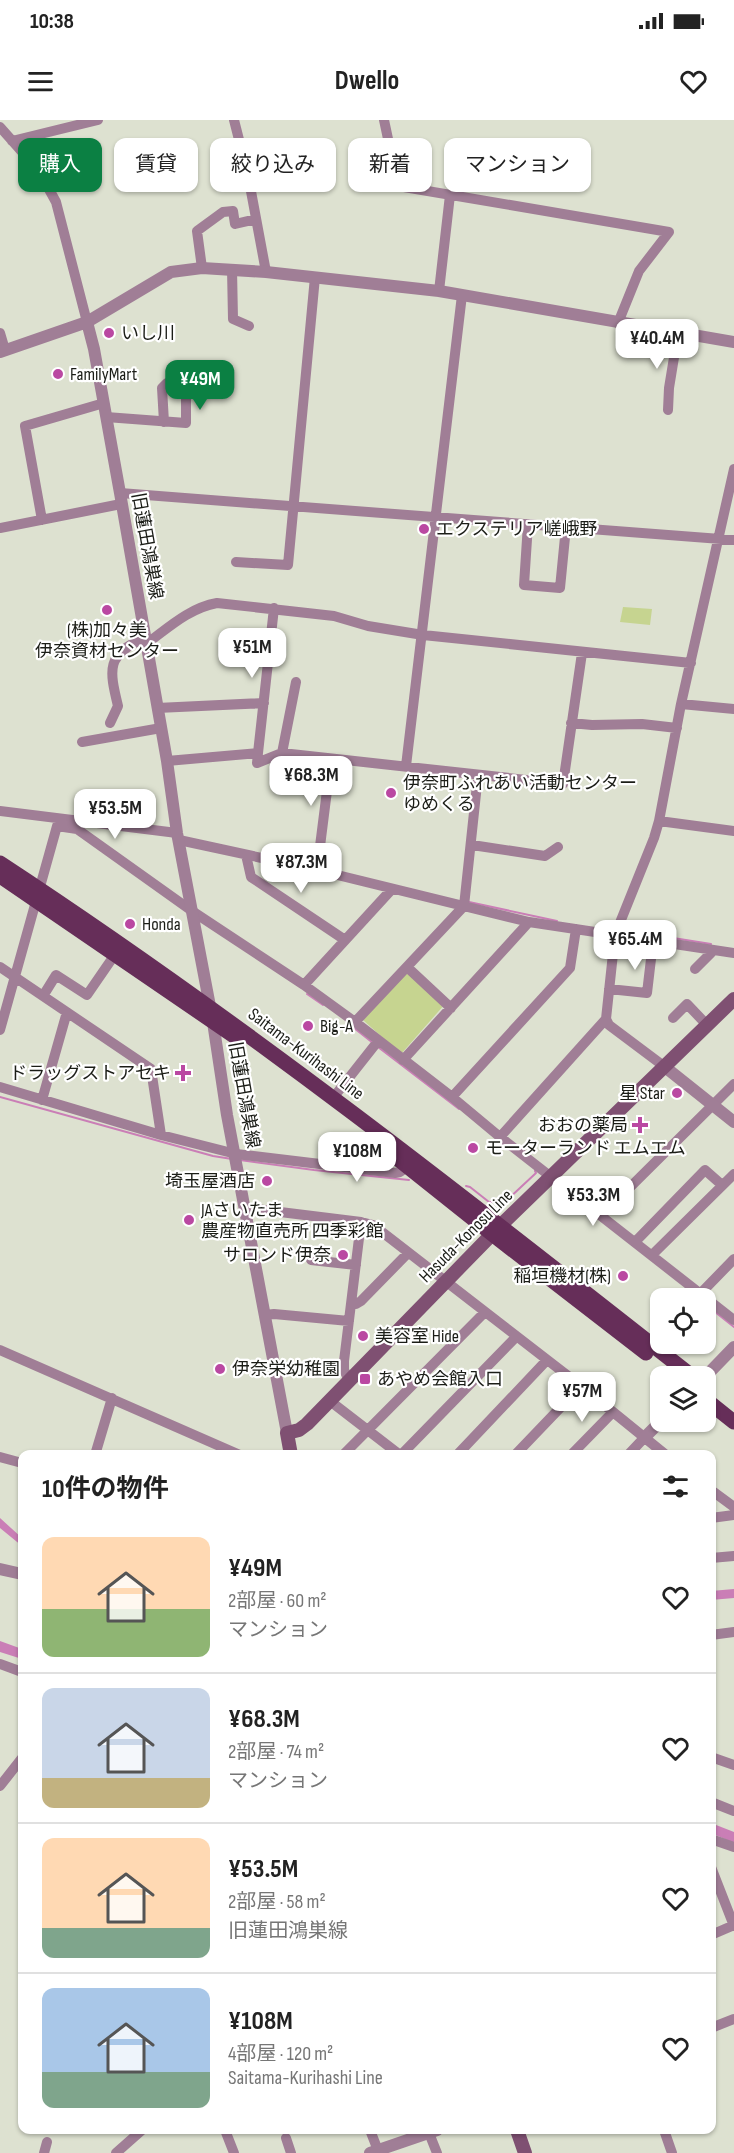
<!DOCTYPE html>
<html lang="ja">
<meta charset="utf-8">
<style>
body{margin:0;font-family:"Sofia Sans Condensed","Noto Sans JP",sans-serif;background:#f6f6f6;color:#222;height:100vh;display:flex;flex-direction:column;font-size:22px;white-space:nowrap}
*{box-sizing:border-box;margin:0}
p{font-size:20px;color:#767676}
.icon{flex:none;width:33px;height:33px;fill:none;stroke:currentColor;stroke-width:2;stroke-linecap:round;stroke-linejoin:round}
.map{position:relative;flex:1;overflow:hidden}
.drawer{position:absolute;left:18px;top:1330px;width:698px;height:684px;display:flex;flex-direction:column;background:#fff;border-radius:12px;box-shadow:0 2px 4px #0004}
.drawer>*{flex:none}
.top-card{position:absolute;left:18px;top:18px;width:699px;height:54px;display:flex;gap:12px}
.controls{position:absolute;left:650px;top:1168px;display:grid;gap:12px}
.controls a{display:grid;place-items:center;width:66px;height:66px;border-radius:12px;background:#fff;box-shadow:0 2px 4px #0004;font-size:30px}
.price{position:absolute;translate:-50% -51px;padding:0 14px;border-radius:12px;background:#fff;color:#222;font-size:20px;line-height:39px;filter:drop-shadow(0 2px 3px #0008)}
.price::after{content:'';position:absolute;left:50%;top:36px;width:18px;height:14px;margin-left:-9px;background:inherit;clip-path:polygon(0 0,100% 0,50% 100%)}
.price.current{background:#0b8043;color:#fff}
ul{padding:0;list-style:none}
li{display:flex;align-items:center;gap:18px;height:150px;padding:0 24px}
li+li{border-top:2px solid #e0e0e0}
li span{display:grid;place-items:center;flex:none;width:168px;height:120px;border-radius:12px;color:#555}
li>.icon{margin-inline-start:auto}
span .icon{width:72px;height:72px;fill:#fffc;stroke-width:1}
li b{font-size:26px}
h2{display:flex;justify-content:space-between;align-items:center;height:72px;padding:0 24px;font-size:26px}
.tag{padding:0 21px;border-radius:12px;background:#fff;box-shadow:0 2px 4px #0004;font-size:21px;line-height:54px}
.tag.current{background:#0b8043;color:#fff}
.status{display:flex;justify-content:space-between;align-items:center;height:42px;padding:0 30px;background:#fff;direction:ltr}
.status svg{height:16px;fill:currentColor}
header{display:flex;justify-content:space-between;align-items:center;height:78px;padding:0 24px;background:#fff;font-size:27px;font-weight:700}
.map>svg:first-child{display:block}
.green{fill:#c6d490}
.water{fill:#ca7eb6}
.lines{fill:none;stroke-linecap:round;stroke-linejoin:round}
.stream{stroke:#ca7eb6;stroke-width:2}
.minor{stroke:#a07e96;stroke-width:10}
.tertiary{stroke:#a07e96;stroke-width:12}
.secondary{stroke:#7f5072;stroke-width:14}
.primary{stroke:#662e59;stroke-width:15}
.poi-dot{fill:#ba48a2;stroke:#fff;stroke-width:2}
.labels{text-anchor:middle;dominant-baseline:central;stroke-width:4.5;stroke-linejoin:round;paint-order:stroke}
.poi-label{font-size:18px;fill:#1b1d17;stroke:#fff;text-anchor:start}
.street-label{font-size:18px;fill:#1b1d17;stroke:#fff}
</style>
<div class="status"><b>10:38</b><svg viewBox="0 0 49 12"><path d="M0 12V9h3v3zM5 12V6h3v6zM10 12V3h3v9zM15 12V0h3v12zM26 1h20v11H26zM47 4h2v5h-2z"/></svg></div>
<header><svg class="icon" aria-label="menu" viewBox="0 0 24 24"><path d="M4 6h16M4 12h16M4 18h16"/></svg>Dwello<svg class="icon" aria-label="heart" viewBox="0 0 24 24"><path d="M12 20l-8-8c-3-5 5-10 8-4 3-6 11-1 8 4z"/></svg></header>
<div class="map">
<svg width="734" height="2033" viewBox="0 0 734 2033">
<rect width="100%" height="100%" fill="#dde1d0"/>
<path class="green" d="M623,487l29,2 -2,16 -30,-3z
M407,850l38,34 -44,50 -38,-34z"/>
<path class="water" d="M0,1398l22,20v8l-22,-18z
M734,1469v9l-23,2v-9z
M0,1521l22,8v10l-22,-7z
M711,1703l23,9v11l-23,-10z"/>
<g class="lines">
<path class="stream" d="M469,782l88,19
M667,817l44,7
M307,874l16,11
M349,904l24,19
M378,927l81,62
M0,977l213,59 19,3
M240,1040l74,10 95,10
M466,1066l4,1 19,15 17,-1 30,-28 -1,-2
M705,1184l29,23"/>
<path class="minor" d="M234,0l14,55 18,97
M384,0l14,66 271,46 -30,39 -21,52
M0,7l39,44 17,31 31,120
M12,21l86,-21
M202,148l-5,-37 26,-19 10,-1 2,13 21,-5
M232,149l1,50 16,7
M439,171l11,-96
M0,213l5,17
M668,290l1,-22 9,-55
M106,297l80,6v-36l-5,-5 -14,1 -5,5 2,34
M120,373l614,47
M42,400l-17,-94 79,-23
M528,404l-4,61 36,3 6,-61
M0,408l121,-24
M236,442l52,3 27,-288
M146,524c22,-16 43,-36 71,-41l117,13 34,10 55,9 268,28
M681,584l53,5
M157,588l107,-5
M110,603l8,-17c-9,-37 -12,-52 27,-68
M571,603l21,2 50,-1 35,4
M82,622l79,-14
M258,633l16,-145
M282,633l14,-71
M167,641l91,-8 -1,10 25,-10 281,31 19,-131
M406,646l56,-471
M0,691l177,22
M659,701l75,10
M179,720l138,30 212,52 205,31
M472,725l73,11 13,-9
M246,735l5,22 94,63
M317,750l14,-111
M0,847l151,102 10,66
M407,847l44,41
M695,849l16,-16 1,-3
M304,865l88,-96
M609,869l38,4 6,-51
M43,876l13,-21 31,20 31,-45
M673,898l14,-14 20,21
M606,899l3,6 56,42
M355,902l109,-116 14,-131
M0,910l57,-204 20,3 115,82 112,74 51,37 97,75 48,40 234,183
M403,940l126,-138
M0,967l161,48 75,19 159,19 5,-1 7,-5
M452,977l118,-129 6,-39
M333,978l45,-57
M42,980l25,-88
M500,1017l106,-118 9,-84 39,-97 5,-17 22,-117 53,-235
M246,1090l10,-1 105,13 12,3 208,161 85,69
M602,1095l132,-131
M635,1122l70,-72 17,15
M652,1135l82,-81
M311,1140l45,5
M700,1174l34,-35
M351,1184h5l5,-3 47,-48
M265,1195l9,-1 75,7
M0,1230l240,105
M349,1260l-5,-10v-9l17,-139
M330,1281l70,54
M95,1335l17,-57
M343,1335l142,-143
M401,1335l115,-118
M457,1335l90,-95
M515,1335l66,-69
M571,1335l42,-43
M628,1335l17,-18
M0,1337l22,6
M711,1370l23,17
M711,1398l23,-3
M711,1438l23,-2
M711,1515l23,-3
M0,1544l22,8
M711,1637l23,8
M0,1666l22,-28
M711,1682l23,9
M711,1719l23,8
M711,1747l23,59
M711,1815l23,-10
M711,1908l23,-9
M225,2010l9,23
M370,2010l9,23
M664,2010l8,23
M429,2013l8,20
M286,2018l5,15
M44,2033l3,-11
M116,2033l26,-23"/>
<path class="tertiary" d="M0,232l87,-30
M665,947l69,55
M705,1257l29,-30
M287,1313l-60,-318 -14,-93 -36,-189 -10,-72 -47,-268 -26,-144 -7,-27 84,-50 31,-4 64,4 173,19 295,51
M645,1317l15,-15
M0,1449l22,5
M370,2033l67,-23"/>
<path class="secondary" d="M291,1335l-4,-22 12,-3 8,-6 194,-199 233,-226
M517,2010l8,23"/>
<path class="primary" d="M0,743c241,158 467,336 693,514
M0,756l237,162
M384,1028l108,86 154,119
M705,1279l29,23"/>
</g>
<g class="poi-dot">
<circle cx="109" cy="213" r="6"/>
<circle cx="58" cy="254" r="6"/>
<circle cx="424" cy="409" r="6"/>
<circle cx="107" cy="490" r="6"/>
<circle cx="391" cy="673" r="6"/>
<circle cx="130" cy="804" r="6"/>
<circle cx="308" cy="906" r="6"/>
<path d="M180 944h6v6h6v6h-6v6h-6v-6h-6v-6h6z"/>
<circle cx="677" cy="973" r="6"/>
<path d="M637 996h6v6h6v6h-6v6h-6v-6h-6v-6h6z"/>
<circle cx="473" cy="1028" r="6"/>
<circle cx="267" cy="1061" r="6"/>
<circle cx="189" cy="1100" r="6"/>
<circle cx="343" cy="1135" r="6"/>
<circle cx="623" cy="1156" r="6"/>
<circle cx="363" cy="1216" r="6"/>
<circle cx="220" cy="1249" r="6"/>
<rect x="359" y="1253" width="12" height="12" rx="3"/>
</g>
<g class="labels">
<g class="poi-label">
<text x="121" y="213">いし川</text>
<text x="70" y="254">FamilyMart</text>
<text x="436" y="409">エクステリア嵯峨野</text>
<text x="107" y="510" text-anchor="middle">(株)加々美<tspan x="107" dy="21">伊奈資材センター</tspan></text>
<text x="403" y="663">伊奈町ふれあい活動センター<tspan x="403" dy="21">ゆめくる</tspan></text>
<text x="142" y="804">Honda</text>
<text x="320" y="906">Big-A</text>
<text x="171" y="953" text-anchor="end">ドラッグストアセキ</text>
<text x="665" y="973" text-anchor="end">星 Star</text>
<text x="628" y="1005" text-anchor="end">おおの薬局</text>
<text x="485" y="1028">モーターランド エムエム</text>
<text x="255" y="1061" text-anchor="end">埼玉屋酒店</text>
<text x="201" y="1090">JAさいたま<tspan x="201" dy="21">農産物直売所 四季彩館</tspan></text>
<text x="331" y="1135" text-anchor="end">サロンド伊奈</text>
<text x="611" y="1156" text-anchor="end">稲垣機材(株)</text>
<text x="375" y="1216">美容室 Hide</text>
<text x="232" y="1249">伊奈栄幼稚園</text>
<text x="377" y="1259">あやめ会館入口</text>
</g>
<g class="street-label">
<text transform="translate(147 426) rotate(80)">旧蓮田鴻巣線</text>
<text transform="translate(306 934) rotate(37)">Saitama-Kurihashi Line</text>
<text transform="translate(244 975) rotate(80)">旧蓮田鴻巣線</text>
<text transform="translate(466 1116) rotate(-45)">Hasuda-Konosu Line</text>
</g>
</g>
</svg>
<div class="controls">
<a><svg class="icon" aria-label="locate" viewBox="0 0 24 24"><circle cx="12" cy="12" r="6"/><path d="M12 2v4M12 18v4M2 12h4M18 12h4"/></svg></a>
<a><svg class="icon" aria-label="layers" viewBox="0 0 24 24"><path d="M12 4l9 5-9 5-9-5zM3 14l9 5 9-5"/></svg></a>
</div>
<b class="price" style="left:657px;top:250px">¥40.4M</b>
<b class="price current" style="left:200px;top:291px">¥49M</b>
<b class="price" style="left:252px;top:559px">¥51M</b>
<b class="price" style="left:311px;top:687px">¥68.3M</b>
<b class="price" style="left:115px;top:720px">¥53.5M</b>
<b class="price" style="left:301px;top:774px">¥87.3M</b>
<b class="price" style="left:635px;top:851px">¥65.4M</b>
<b class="price" style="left:357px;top:1063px">¥108M</b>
<b class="price" style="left:593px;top:1107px">¥53.3M</b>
<b class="price" style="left:582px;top:1303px">¥57M</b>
<div class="top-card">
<a class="tag current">購入</a>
<a class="tag">賃貸</a>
<a class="tag">絞り込み</a>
<a class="tag">新着</a>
<a class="tag">マンション</a>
</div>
<section class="drawer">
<h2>10件の物件<svg class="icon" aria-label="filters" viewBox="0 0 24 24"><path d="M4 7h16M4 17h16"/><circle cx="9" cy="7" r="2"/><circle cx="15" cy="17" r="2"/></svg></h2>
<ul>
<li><span style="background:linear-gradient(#ffd9b3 60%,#8fb573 0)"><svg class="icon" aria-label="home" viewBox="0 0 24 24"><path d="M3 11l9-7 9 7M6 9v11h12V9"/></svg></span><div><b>¥49M</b><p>2部屋 · 60 m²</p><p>マンション</p></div><svg class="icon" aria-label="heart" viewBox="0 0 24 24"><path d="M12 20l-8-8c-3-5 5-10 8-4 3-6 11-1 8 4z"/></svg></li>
<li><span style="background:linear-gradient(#c9d6e8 75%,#c2b280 0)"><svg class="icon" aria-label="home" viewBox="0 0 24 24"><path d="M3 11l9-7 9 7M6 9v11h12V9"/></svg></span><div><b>¥68.3M</b><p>2部屋 · 74 m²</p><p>マンション</p></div><svg class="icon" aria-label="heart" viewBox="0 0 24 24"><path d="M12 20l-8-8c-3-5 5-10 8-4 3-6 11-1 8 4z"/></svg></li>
<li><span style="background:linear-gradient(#ffd9b3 75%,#7fa58c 0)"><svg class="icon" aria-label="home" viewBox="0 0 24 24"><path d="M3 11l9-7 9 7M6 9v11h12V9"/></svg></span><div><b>¥53.5M</b><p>2部屋 · 58 m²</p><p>旧蓮田鴻巣線</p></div><svg class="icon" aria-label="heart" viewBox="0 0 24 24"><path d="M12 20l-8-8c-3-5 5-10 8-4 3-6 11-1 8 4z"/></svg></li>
<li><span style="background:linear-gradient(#a9c7e8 70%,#7fa58c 0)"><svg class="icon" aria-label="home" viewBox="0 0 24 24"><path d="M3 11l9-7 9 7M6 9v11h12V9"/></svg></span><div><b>¥108M</b><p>4部屋 · 120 m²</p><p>Saitama-Kurihashi Line</p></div><svg class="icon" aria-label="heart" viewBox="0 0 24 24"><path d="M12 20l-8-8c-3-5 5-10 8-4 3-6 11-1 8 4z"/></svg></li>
</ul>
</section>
</div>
